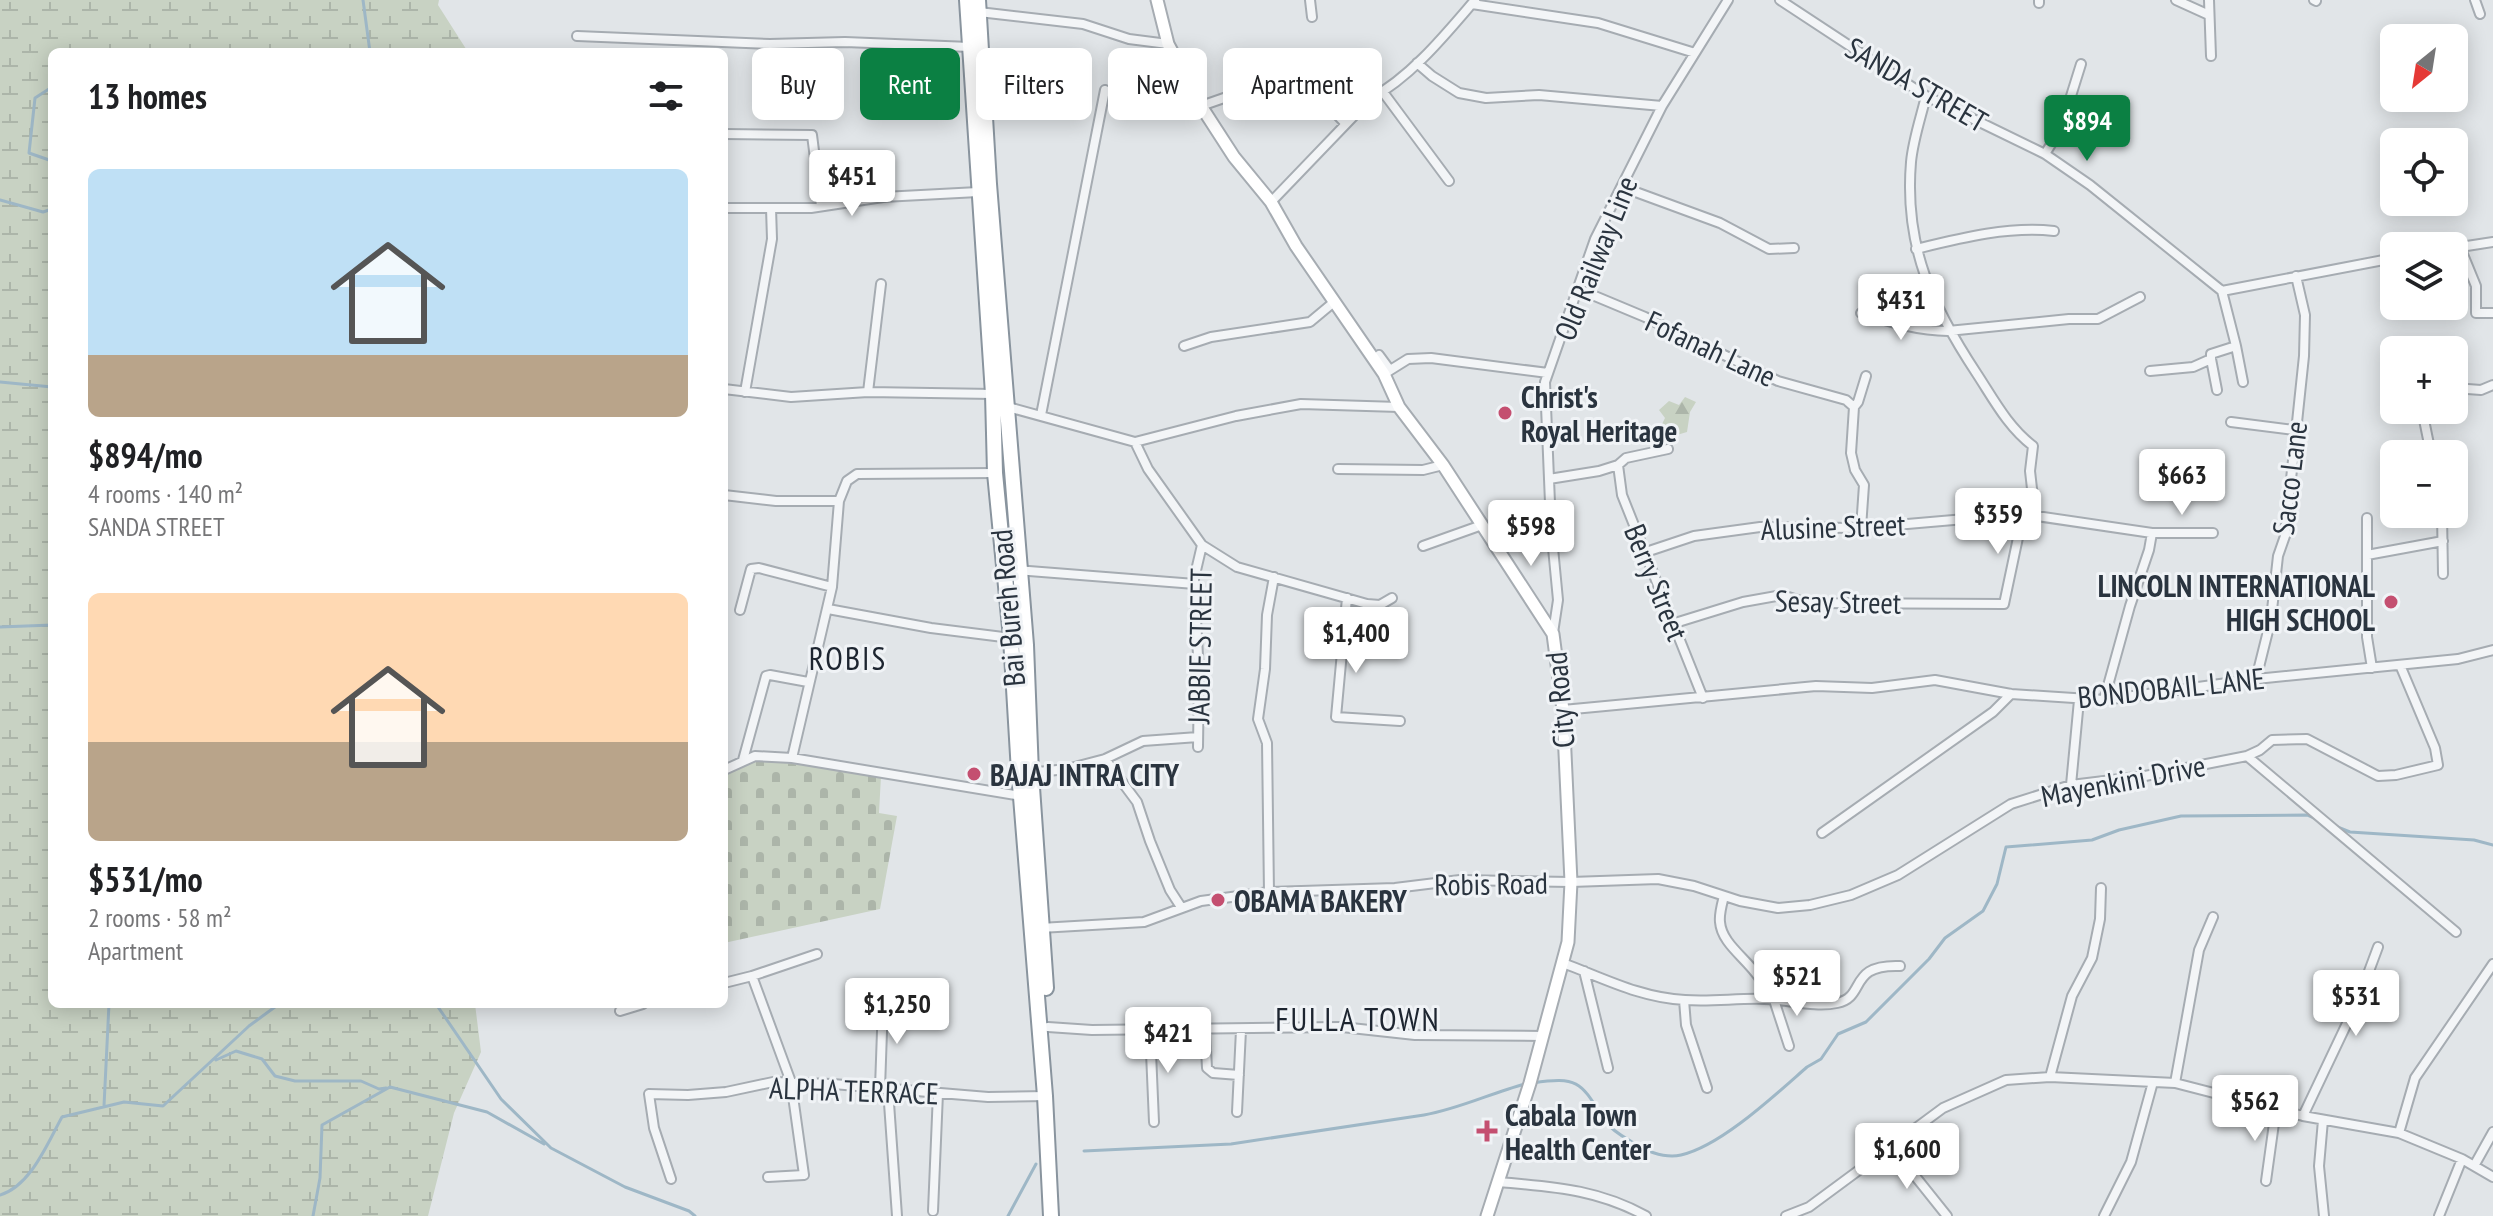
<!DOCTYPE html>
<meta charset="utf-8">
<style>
body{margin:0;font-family:"PT Sans Narrow",sans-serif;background:#f6f6f6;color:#202124;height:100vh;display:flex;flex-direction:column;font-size:30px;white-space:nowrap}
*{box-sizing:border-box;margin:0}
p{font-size:26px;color:#757577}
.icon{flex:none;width:44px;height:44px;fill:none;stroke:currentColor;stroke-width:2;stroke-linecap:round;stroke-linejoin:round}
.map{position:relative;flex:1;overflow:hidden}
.details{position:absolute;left:48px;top:48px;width:680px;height:960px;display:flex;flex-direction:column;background:#fff;border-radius:12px;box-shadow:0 4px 20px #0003}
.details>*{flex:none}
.hud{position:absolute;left:752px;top:48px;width:760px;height:72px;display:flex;gap:16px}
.needle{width:52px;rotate:210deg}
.fabs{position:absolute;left:2380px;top:24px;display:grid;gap:16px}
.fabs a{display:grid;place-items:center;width:88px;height:88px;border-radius:12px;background:#fff;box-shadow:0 4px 20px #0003;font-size:40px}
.price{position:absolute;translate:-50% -68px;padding:0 18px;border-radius:8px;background:#fff;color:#222;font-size:26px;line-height:52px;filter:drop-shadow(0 2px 4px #0008)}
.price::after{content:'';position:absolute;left:50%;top:48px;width:24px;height:18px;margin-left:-12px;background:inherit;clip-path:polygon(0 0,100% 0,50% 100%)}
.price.on{background:#0b8043;color:#fff}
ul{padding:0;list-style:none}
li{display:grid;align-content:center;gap:16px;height:424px;padding:0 40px}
li span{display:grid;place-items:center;height:248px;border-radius:12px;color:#555}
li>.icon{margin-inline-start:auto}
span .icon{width:144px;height:144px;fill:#fffc;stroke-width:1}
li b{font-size:34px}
h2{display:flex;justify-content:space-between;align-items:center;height:96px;padding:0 40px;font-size:34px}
.pill{padding:0 28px;border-radius:12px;background:#fff;box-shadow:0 4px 20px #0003;font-size:28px;line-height:72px}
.pill.on{background:#0b8043;color:#fff}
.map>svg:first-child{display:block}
.forest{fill:url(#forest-firs)}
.wetland{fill:url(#wetland-marsh)}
.cemetery{fill:url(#cemetery-stones)}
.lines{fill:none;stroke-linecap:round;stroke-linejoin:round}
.stream{stroke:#9eb7c6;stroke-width:3}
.minor-casing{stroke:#a6acb2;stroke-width:12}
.secondary-casing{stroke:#a6acb2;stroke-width:15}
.trunk-casing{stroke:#89949e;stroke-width:18}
.minor{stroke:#f3f5f7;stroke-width:8}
.secondary{stroke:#fff;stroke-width:11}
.trunk{stroke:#fff;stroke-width:14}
.poi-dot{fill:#c44f70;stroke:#f0f3f6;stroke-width:3}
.labels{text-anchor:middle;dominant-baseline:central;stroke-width:6;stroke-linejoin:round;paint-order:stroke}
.street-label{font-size:30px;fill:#2a343f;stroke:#f0f3f6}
.poi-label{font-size:30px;font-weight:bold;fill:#2a343f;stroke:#f0f3f6;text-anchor:start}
.neighbourhood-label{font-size:32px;letter-spacing:2px;fill:#1d2530;stroke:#f0f3f6}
</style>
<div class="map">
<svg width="2493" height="1216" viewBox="0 0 2493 1216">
<defs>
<pattern id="forest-firs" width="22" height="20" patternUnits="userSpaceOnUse" patternTransform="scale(2)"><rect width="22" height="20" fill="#c8d2c3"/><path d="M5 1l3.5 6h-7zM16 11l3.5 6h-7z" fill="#acb5a9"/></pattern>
<pattern id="wetland-marsh" width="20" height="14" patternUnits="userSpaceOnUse" patternTransform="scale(2)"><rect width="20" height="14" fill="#c8d2c3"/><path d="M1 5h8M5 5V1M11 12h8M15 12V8" fill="none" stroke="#acb5a9"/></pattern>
<pattern id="cemetery-stones" width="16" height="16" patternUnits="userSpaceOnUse" patternTransform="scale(2)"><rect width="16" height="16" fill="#c8d2c3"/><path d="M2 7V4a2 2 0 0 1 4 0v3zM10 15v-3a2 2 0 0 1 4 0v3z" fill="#acb5a9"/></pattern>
</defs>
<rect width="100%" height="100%" fill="#e1e5e8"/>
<path class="forest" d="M1685,397l11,5 -6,10 -3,20 -17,5 -8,-13 3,-6 -6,-8 10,-9 10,4z"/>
<path class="wetland" d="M0,0h439l-1,5 30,47h-416v952h423l6,48 -27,61 -26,103h-428z"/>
<path class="cemetery" d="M757,759l124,17 -2,37 18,3 -17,93 -156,34v-169z"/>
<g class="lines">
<path class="stream" d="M363,0l7,52
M52,87l-17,11 -6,55 23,8
M0,200l43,12 9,-3
M0,382l52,5
M0,627l52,-2
M2335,826l15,6 124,8 19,5
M436,1004l65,95 50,49 74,39 64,24 6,5
M216,1060l20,-9 26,8 13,17 20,5h66l18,8 7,-1
M1533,1083c47,-7 48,0 72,38 6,8 15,14 24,19 13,10 35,19 52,15 40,-9 94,-60 126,-88l14,-8 17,-25 28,-12 63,-63 16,-21 38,-27 14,-27 9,-37 86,-7 27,-10 62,-14 126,-1 9,4
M104,1106l5,-102
M1084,1151l147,-7 193,-29c35,-6 67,-22 101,-31
M0,1195c31,-9 48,-53 62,-78l62,-15 39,4 86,-80 30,-22
M313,1216l7,-38 2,-53 68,-38 97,25 57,32
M1008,1216l28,-52"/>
<defs>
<path id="minor" d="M1310,0l2,17
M1780,0l146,96 119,58 45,31 132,106 172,-33
M2039,0v3
M2176,0l33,15
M2209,0l2,56
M2314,0l2,1
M2475,0l5,14
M1472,4l126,19 97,30
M979,12l104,12 46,15 39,5
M577,36l193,8 75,-2 125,5
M1417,63l15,13 27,17 27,5 53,-3 123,11
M1383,92l66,89
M1926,96c-5,21 -13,44 -15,66 -7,84 21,144 66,212 17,26 31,53 56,72l-3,25 5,44
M1201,106l66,-23 51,-8
M1345,123l-20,-21 -7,-27 30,-6 22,30
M724,134l88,1 9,71
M2045,154l16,-26 20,-64
M1622,187l98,36 49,26 25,-1
M1271,202l99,-103c41,-22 75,-64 105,-99
M724,208h87l72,-11 95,-5
M2460,247l16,39v27h17
M2454,248l39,-6
M1916,249c45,-11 92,-23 138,-18
M1578,289l67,28 133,64 68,19 8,7 -3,46 4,17 9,15 -3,43
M1861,313c29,9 57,18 87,18l121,-12h29l42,-22
M1184,346l27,-9 99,-15 24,-20
M2236,346l7,36
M1379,355l11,15
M2211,359l6,31
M2150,371l43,-4 18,-8v-5l25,-8 -14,-55
M1384,374l24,-15 23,-1 117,15
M2454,388l27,2 12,-5
M724,389l67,8 77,-5 125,2
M745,392l27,-153 -1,-31
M868,392l13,-108
M1008,407l127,35 13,27 54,76 35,22 130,37 13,1 12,-7
M1854,407l4,-5 8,-26
M2422,410l9,44
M1041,415l64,-325
M2231,422l63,8
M1135,442l101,-26 65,-12 98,3
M1618,465l4,30 81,203
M1338,469l85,1 20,-5
M1549,479l50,-8 19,-6 8,-7 42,-9
M724,495l52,6h63
M2442,514l1,60
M2367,518v119l5,31
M1423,546l59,-21
M1646,552l48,-16 66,-9 101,1 162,-14 129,19h61
M2367,555l76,-14
M1016,570l179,14
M1347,598l-11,119 64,4
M828,609l103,19 80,10
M740,610l11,-41 8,-1 73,19
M1675,623l68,-21 39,-7 25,8 197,1 19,-90
M1553,633l5,-33 -7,-73 -6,-145 50,-143 67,-133 66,-106
M2256,679l15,-60 7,-63 7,-20 19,-180 1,-41 -9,-39
M2104,700l26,-94 19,-56 3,-17
M1563,710l253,-24 56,2 63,-8 76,14 93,6 152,-21 202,-20 35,-9
M1198,747l1,-72 -5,-96 8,-34
M2247,756l209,176
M792,758l40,-171 7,-86 8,-20 10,-7 138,-1
M1105,759l32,43 13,39 20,49 11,17
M743,760l23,-84 4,-1 38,7
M724,770l31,-14 37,2 229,38
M1028,773l39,-4 38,-10 38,-18 55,-4
M2071,785l8,-85
M1822,833l171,-121 18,-18
M1269,892l-2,-149 -9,-24 7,-50 2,-54 7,-38
M1724,896c-2,8 -5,18 -4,26 2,28 43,44 48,77
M1040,928l104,-6 57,-21 68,-9 126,-4 65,-8 111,2 87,-3 36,7 46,15 38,7 32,-3 41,-10 47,-20 113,-71 60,-19 74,-9 102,-20 13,-6 12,-10 35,-1 71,37 18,-1 42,-10 -3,-17 -35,-83
M1563,963c40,15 78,35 122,37 26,2 53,-2 79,-1 23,0 50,9 73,4 30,-6 10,-39 63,-37
M1584,971l24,97
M752,976l65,-22
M724,983l28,-7 39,106 13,93 -36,2
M1684,1000l2,25 21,63
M1774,1000l15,46
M620,1011l23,-7
M1048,1027l44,3 250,-3 73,8 127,1
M1150,1029l4,93
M1205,1029l2,39 6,5 26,2
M2050,1077l22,-81 20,-38 8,-39 1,-31
M2175,1083l24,-133 14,-33
M880,1088l3,-85
M888,1089l9,127
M1237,1112l4,-82
M2303,1116l56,-118 19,-51
M2323,1120l-4,46 5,50
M2399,1133l16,-55 78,-114
M1891,1146l56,70
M2474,1166l19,-34
M671,1179l-17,-51 -5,-34 39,1 38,-3 47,-10 60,2 155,13 59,-1
M2266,1181l10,-72
M1499,1182c55,5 98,7 147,34
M933,1211l5,-118
M1786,1216l23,-9 134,-99 63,-28 44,-3 125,6 128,33 96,17 63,26 31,18
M2104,1216l27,-54 22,-80
M2439,1216l23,-57"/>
<path id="secondary" d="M1157,0l11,44 33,62 33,51 37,45 25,44 88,128 15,33 44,58 110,169 10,76 8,172 -3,60 -38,141 -43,133"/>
<path id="trunk" d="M967,0l26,394 2,79 16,165 8,134 26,324 6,120
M978,0l11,184 37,461 5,128 15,215"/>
</defs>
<use href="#minor" class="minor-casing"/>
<use href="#secondary" class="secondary-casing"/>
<use href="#trunk" class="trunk-casing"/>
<use href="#minor" class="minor"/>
<use href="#secondary" class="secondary"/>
<use href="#trunk" class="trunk"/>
</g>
<g class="poi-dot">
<circle cx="1505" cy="413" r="8"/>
<circle cx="2391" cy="602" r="8"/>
<circle cx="974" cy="774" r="8"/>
<circle cx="1218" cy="900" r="8"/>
<path d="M1483 1119h8v8h8v8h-8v8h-8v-8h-8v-8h8z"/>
</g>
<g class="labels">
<g class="street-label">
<text transform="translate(1917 84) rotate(30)">SANDA STREET</text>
<text transform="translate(1595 258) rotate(-68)">Old Railway Line</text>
<text transform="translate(1711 348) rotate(25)">Fofanah Lane</text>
<text transform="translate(2289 478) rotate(-83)">Sacco Lane</text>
<text transform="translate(1833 526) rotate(-2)">Alusine Street</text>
<text transform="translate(1657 582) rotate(68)">Berry Street</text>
<text transform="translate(1838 601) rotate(1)">Sesay Street</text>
<text transform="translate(1007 608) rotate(-95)">Bai Bureh Road</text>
<text transform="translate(1199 646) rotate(-89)">JABBIE STREET</text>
<text transform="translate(2171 687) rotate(-6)">BONDOBAIL LANE</text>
<text transform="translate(1559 700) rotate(-95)">City Road</text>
<text transform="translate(2123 780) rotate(-11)">Mayenkini Drive</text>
<text transform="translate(1491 883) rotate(-1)">Robis Road</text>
<text transform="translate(854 1090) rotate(2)">ALPHA TERRACE</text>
</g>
<g class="poi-label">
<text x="1521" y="396">Christ's<tspan x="1521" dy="34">Royal Heritage</tspan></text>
<text x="2375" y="585" text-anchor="end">LINCOLN INTERNATIONAL<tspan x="2375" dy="34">HIGH SCHOOL</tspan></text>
<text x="990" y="774">BAJAJ INTRA CITY</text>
<text x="1234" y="900">OBAMA BAKERY</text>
<text x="1505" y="1114">Cabala Town<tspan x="1505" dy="34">Health Center</tspan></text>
</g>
<g class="neighbourhood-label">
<text x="848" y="658">ROBIS</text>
<text x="1358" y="1019">FULLA TOWN</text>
</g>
</g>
</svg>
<div class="fabs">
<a><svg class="needle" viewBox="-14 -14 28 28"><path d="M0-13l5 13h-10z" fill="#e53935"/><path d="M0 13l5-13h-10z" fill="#757577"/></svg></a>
<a><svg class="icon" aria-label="locate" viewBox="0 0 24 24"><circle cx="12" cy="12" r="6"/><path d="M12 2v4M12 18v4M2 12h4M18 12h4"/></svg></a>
<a><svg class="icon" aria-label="layers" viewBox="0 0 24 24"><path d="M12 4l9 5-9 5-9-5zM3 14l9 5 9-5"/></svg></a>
<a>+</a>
<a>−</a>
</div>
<b class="price on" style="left:2087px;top:163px">$894</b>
<b class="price" style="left:852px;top:218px">$451</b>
<b class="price" style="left:1901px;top:342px">$431</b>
<b class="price" style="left:2182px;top:517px">$663</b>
<b class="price" style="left:1998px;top:556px">$359</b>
<b class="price" style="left:1531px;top:568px">$598</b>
<b class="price" style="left:1356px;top:675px">$1,400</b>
<b class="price" style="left:1797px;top:1018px">$521</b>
<b class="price" style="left:2356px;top:1038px">$531</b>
<b class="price" style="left:897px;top:1046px">$1,250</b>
<b class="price" style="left:1168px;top:1075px">$421</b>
<b class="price" style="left:2255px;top:1143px">$562</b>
<b class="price" style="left:1907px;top:1191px">$1,600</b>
<div class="hud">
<a class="pill">Buy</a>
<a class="pill on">Rent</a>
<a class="pill">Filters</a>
<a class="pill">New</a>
<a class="pill">Apartment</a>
</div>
<section class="details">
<h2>13 homes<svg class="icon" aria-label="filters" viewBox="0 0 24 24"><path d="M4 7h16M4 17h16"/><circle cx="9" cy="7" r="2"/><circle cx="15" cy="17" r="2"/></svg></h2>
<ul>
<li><span style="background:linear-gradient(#bfe0f5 75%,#b9a48a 0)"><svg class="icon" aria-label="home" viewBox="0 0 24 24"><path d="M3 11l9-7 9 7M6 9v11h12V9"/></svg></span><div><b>$894/mo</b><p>4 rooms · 140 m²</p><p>SANDA STREET</p></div></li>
<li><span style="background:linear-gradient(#ffd9b3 60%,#b9a48a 0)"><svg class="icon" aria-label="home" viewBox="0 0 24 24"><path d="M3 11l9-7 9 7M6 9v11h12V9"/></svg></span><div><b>$531/mo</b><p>2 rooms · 58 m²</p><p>Apartment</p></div></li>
</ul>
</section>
</div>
